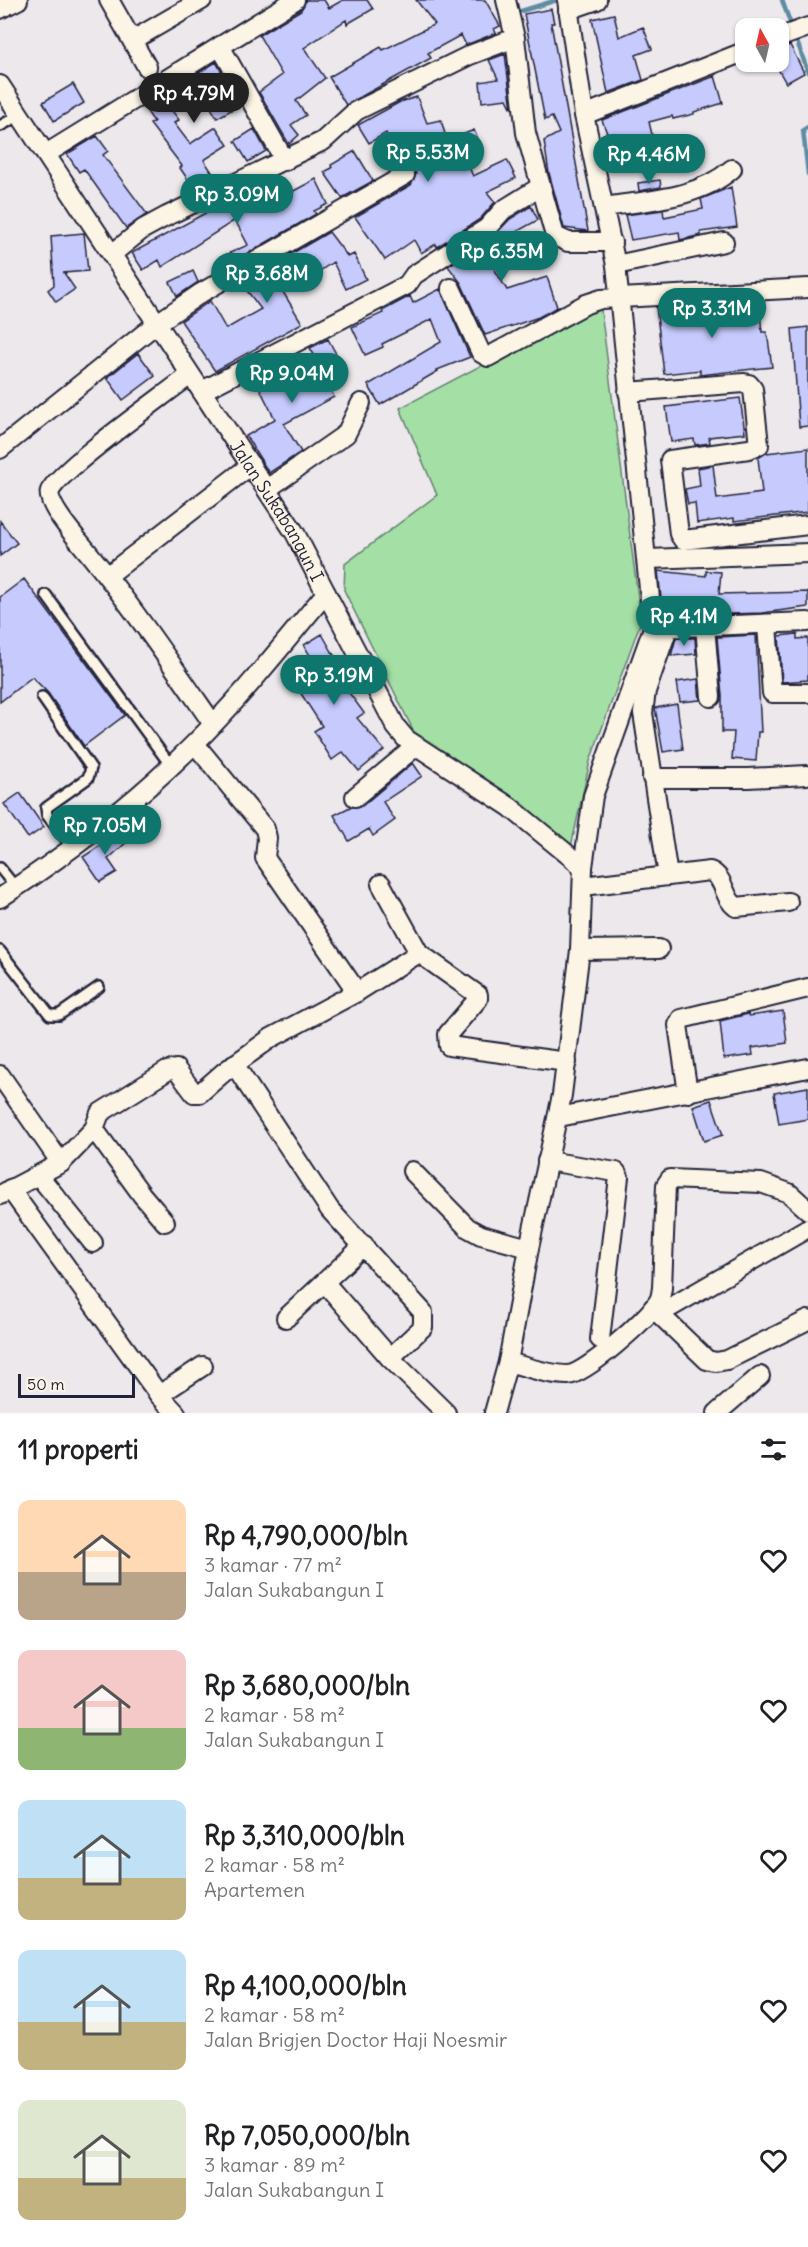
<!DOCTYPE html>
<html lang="id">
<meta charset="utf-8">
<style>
body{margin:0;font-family:Delius,sans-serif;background:#f6f6f6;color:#202124;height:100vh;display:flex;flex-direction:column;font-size:22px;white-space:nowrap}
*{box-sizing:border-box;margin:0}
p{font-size:20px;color:#757577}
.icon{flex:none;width:33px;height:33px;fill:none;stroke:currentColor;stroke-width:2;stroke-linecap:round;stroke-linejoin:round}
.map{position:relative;height:1413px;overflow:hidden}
.side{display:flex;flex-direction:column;background:#fff;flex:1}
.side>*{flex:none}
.needle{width:39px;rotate:352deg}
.tools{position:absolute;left:735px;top:18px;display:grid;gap:12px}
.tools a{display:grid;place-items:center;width:54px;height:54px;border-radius:12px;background:#fff;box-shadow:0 2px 4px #0004;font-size:30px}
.scale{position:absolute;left:18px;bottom:15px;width:117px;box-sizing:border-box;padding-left:6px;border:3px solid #22223b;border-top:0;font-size:16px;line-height:21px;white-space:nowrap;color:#22223b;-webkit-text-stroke:4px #fcf5e5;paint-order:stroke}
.price{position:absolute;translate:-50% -51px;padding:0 14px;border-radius:21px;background:#0f766e;color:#fff;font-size:20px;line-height:39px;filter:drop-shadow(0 2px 3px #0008)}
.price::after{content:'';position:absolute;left:50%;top:36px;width:18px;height:14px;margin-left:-9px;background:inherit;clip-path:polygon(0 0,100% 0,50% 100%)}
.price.current{background:#222;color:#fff}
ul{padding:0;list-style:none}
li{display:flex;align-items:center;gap:18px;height:150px;padding:0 18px}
li span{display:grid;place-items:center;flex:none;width:168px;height:120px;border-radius:12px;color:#555}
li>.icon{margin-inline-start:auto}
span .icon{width:72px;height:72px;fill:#fffc;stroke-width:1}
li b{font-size:26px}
h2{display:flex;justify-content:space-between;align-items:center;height:72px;padding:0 18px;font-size:26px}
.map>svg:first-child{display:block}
.green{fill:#a4dfa5;stroke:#638070;stroke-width:1.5}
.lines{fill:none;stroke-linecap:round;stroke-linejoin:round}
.stream{stroke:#5f8ca3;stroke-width:4.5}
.building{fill:#c6cafd;stroke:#22223b;stroke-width:1.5}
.service-casing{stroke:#22223b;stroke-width:14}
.minor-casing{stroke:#22223b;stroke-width:22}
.service{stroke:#fcf5e5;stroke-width:9}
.minor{stroke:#fcf5e5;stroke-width:18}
.labels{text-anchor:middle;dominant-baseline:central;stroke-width:4.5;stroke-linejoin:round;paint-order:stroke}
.street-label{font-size:18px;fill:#22223b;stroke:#fcf5e5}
</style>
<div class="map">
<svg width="808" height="1413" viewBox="0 0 808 1413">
<rect width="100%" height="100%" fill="#ece8ec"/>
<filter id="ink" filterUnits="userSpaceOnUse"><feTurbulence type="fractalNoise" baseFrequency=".0167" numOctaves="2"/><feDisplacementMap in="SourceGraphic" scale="12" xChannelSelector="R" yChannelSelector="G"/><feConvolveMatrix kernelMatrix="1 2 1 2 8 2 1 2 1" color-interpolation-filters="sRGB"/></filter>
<g filter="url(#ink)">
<path class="green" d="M600,303l41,318 -51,140 -19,86 -92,-70 -64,-43 -71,-144 1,-26 92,-69 -37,-87z"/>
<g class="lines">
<path class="stream" d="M782,0l10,28
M516,8l2,4 39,-12
M795,36l13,36
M808,127l-5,3 5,44"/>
</g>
<path class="building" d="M306,0h18l5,8 14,-8h24l6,9 -26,15 -1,-4 -42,28 21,30 -29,23 10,14 -15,10 8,10 -10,9 -30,-52 23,-17 -23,-40 42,-25z
M416,0h69l15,26 -6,3 2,4 -30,12 -5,-10 -33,18 3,5 -85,47 -17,-28 52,-30 2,3 52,-26z
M551,9l3,14h-3l37,208 -24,-3 -15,-55 -5,-32 15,-8 -7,-16 -7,3 -21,-106z
M614,14l5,23 24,-10 9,22 -16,6 7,25 -35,13 -16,-74z
M790,45l14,28 -18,10 -8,-14v-20z
M505,54l7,55 -5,-10 -25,3 -2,-20 18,-3 -9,-19z
M216,62l24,43 -23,13 -19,-33 -31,19 12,16 -5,3 16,21 26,-17 12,18 -24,15 11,17 -20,13 -15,-22 2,-2 -32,-42 4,-2 -10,-15z
M715,76l8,27 -29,9v2l-21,5 -1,-3 -23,6 6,25 -48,10 -5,-20 6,-1 -6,-16z
M73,84l11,19 -30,18 -11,-19z
M417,97l10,26 14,-3 6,21 27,-11 7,17 -18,7 10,22 34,-16 9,18 -29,14 8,10 -15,17 -43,28 -1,-3 -15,9 -7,-13 -29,20 -30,-43 56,-32 5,-11 -5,-8 -10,-1 -15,-32 -17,10 -11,-18 42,-23z
M254,129l12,22 -18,11 -13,-21z
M97,136l11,15 -5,4 44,59 -21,14 -42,-59 -5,3 -12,-18z
M355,151l18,30 -31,17 -18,-26 8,-4 -1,-3z
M316,179l12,25 -14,7 2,3 -89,51 -4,-9 25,-11 -13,-25 -73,47 -3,-7 -16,10 -11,-17 121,-66 12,24 24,-12 -3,-4z
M660,180l1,7 -22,4 -1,-8z
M731,187l6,40 -37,5 1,3 -21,5 -1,-8 -48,8 -6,-25 38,-5 1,7 39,-8 -2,-10z
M531,206l7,14 -24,13 5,11 -30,16 18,30 40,-13 10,30 -18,10 -54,18 -24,-52 -13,-17 45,-29 17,-18z
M329,232l19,25 6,-3 12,25 -20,10 -13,-27 -22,15 -11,-15 -25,17 27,44 -87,48 -34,-50 29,-20 16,28 35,-20 -20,-26z
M84,233l4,38 -24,2 11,16 -19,13 -8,-12 6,-5 -3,-49z
M193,271l5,11 -21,14 -7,-14z
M440,289l30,68 -33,13 1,1 -58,34 -12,-20 73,-43 -9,-23 -50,25 1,3 -18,8 -13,-28 31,-14 -1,-2 28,-15 3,7z
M744,303l1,12 15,-2 2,19h5l5,35 -72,8v-5l-36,4 -8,-67z
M808,327v99l-9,1 -7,-98z
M328,339l14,26 -20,9 12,23 -50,27 17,28 -32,21 -23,-37 29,-17 -18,-36 22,-11 2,3 35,-17 -6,-10z
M138,353l17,23 -32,24 -16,-22z
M740,398l5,35 -36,4 1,6 -15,2 -1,-6 -23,3 -5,-35z
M808,448v64l-74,9v-3l-37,5 -2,-20 -7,1 -3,-15 15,-3 -2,-18 15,-3 4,34 45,-6 -4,-35 8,-5z
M0,521l17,22 -17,13z
M658,571l48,5v-5l15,1 -2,22 89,-2v15l-46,6 -99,3z
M24,579l101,136 -41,31 -36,-53 -16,-16 -32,25v-105z
M322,634l30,53 -5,3 17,23 -7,5 27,32 -25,21 -16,-19 -11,8 -18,-29 8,-5 -33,-51 23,-16 -8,-14z
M797,634v5l11,-1v42l-26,2 -3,-46z
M756,635l5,97h-3l-2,29 -24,-2 2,-27h-12v-36l-5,-59z
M676,638h19l1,16 -25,2z
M698,679l2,21 -20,2 -3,-20z
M677,704l6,45 -20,3 -8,-44z
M413,763l9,13 -39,26 12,18 -22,16 -4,-7 -20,12 -15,-26 16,-8 12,-1z
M20,793l24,34 -16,11 -24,-34z
M116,829l11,13 -19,17 9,13 -17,10 -17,-25 23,-15 -2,-2z
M783,1011l4,32 -35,5 1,7 -29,4 -4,-38 28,-7 1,2z
M808,1087v32l-29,5 -5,-31z
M711,1100l12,35 -19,6 -11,-35z"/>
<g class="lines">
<defs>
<path id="service" d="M0,126l20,-11
M46,595l125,171
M42,697l49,71 -3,10 -42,30 1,7 26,33
M0,868l16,20
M0,951l50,64h9l40,-28"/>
<g id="minor">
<path d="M109,0l38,67"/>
<path d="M506,0l9,38 11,95 29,103 13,6h44"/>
<path d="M0,9l18,-9"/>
<path d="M568,10l29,-10"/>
<path d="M778,38l30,-11"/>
<path d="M133,40l69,-40"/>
<path d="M220,46l65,115"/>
<path id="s1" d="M0,85l295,448 31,60c-43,51 -85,105 -133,152 -58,58 -124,108 -193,153"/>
<path d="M584,115l162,-64"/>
<path d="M46,154l249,-154"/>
<path d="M605,207c42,-7 93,-8 127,-38"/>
<path d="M112,254l31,-25 24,-13 156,-75 33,-30 114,-56 45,-17"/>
<path d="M616,265l108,-23"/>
<path d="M451,288l30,65 7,4 98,-53 15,-5 207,-11"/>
<path d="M190,375c-25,20 -130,94 -140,116 -5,12 28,49 37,60 45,55 85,114 126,173"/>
<path d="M202,391l205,-106 7,-10 73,-47 16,-18 37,-23"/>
<path d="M628,392l116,-9 5,1 4,5 6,56 -10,4 -79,11 9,74 4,6 125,-15"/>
<path d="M0,449l156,-125 45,-31 204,-118"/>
<path d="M267,489l79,-55 15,-31"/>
<path d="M648,559l160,-6"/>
<path d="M107,576l144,-111"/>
<path d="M326,593l70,134 10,12 104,68 73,60"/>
<path d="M767,625l5,68h36"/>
<path d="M705,626l6,71"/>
<path d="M657,628l151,-6"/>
<path d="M195,744l70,85 2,9 -2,20 92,134"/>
<path d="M652,778h96l59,-3"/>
<path d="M355,797l60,-50"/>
<path d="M668,876l-25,-163 3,-22 22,-63"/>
<path d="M381,884l38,69 59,42v4l-30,35 1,12 118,16"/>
<path d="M583,886l127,-15c15,6 13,27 26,36l52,-5"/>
<path d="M580,950l79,-1"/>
<path d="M234,1064l96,146 93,102v15l-33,31"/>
<path d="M0,1075l61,88"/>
<path d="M688,1093l-10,-68 3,-6 127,-31"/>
<path d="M559,1117l249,-49"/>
<path d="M94,1129l48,66 23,27"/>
<path d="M547,1161l69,11 3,5 -19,162"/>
<path d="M412,1171l56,57 13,7 48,13"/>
<path d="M39,1176l54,67"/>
<path d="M10,1189l149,206 17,18"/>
<path d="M0,1195l61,-32 33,-34 6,-16 67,-42 9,-2 18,24h6l24,-21 47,-34 86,-46 62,-39"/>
<path d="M325,1283l65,75 56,55"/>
<path d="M653,1308l54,52 9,2 11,-2 81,-40"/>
<path d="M659,1314l149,-86"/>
<path d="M286,1318l78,-73"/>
<path d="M508,1362c18,5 41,13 60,13 18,-1 80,-57 90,-73 3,-4 3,-9 4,-14l4,-103 4,-6 91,4 28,10 19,17"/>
<path d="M159,1395l44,-29"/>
<path d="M494,1413l14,-51 21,-114 33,-153 18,-145 3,-83 10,-71 60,-168 -37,-363 -32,-150 -17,-115"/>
<path d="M717,1413l43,-37"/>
</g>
</defs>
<use href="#service" class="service-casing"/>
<use href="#minor" class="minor-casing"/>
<use href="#service" class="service"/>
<use href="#minor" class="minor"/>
</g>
</g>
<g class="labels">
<g class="street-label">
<text stroke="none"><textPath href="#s1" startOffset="508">Jalan Sukabangun I</textPath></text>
</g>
</g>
</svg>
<div class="tools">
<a><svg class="needle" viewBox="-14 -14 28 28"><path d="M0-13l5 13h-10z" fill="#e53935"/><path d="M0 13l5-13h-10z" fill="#757577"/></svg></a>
</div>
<div class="scale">50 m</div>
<b class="price current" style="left:194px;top:124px">Rp 4.79M</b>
<b class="price" style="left:428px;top:183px">Rp 5.53M</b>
<b class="price" style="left:649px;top:185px">Rp 4.46M</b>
<b class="price" style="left:237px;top:225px">Rp 3.09M</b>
<b class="price" style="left:502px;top:282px">Rp 6.35M</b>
<b class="price" style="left:267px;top:304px">Rp 3.68M</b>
<b class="price" style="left:712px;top:339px">Rp 3.31M</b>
<b class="price" style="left:292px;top:404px">Rp 9.04M</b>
<b class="price" style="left:684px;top:647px">Rp 4.1M</b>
<b class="price" style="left:334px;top:706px">Rp 3.19M</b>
<b class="price" style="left:105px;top:856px">Rp 7.05M</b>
</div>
<section class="side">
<h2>11 properti<svg class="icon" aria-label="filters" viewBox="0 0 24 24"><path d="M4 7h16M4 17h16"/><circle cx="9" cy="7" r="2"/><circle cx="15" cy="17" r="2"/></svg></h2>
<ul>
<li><span style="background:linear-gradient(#ffd9b3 60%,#b9a48a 0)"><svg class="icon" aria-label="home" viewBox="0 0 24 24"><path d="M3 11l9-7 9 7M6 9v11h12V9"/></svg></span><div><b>Rp 4,790,000/bln</b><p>3 kamar · 77 m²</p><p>Jalan Sukabangun I</p></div><svg class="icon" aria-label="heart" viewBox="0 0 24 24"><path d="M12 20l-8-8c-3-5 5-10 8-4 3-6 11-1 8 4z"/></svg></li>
<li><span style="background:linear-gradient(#f6c9c9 65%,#8fb573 0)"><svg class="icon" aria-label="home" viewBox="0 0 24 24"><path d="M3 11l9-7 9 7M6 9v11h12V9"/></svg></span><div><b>Rp 3,680,000/bln</b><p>2 kamar · 58 m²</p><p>Jalan Sukabangun I</p></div><svg class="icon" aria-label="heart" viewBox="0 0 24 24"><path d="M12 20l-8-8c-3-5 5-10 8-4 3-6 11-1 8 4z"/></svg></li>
<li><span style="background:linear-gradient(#bfe0f5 65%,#c2b280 0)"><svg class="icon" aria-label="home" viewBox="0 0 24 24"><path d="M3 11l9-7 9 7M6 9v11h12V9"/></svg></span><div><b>Rp 3,310,000/bln</b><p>2 kamar · 58 m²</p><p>Apartemen</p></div><svg class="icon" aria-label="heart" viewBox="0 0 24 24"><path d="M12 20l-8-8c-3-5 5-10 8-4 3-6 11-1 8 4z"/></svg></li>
<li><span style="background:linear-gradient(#bfe0f5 60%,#c2b280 0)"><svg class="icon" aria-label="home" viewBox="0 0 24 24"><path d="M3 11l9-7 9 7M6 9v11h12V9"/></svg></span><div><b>Rp 4,100,000/bln</b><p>2 kamar · 58 m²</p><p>Jalan Brigjen Doctor Haji Noesmir</p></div><svg class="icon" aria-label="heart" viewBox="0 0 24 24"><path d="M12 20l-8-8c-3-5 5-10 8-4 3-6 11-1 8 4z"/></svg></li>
<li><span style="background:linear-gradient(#dfe7d0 65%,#c2b280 0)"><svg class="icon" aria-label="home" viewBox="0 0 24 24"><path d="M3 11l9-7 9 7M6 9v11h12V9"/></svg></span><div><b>Rp 7,050,000/bln</b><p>3 kamar · 89 m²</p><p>Jalan Sukabangun I</p></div><svg class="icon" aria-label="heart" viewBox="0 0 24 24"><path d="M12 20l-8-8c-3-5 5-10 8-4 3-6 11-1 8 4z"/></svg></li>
</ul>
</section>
